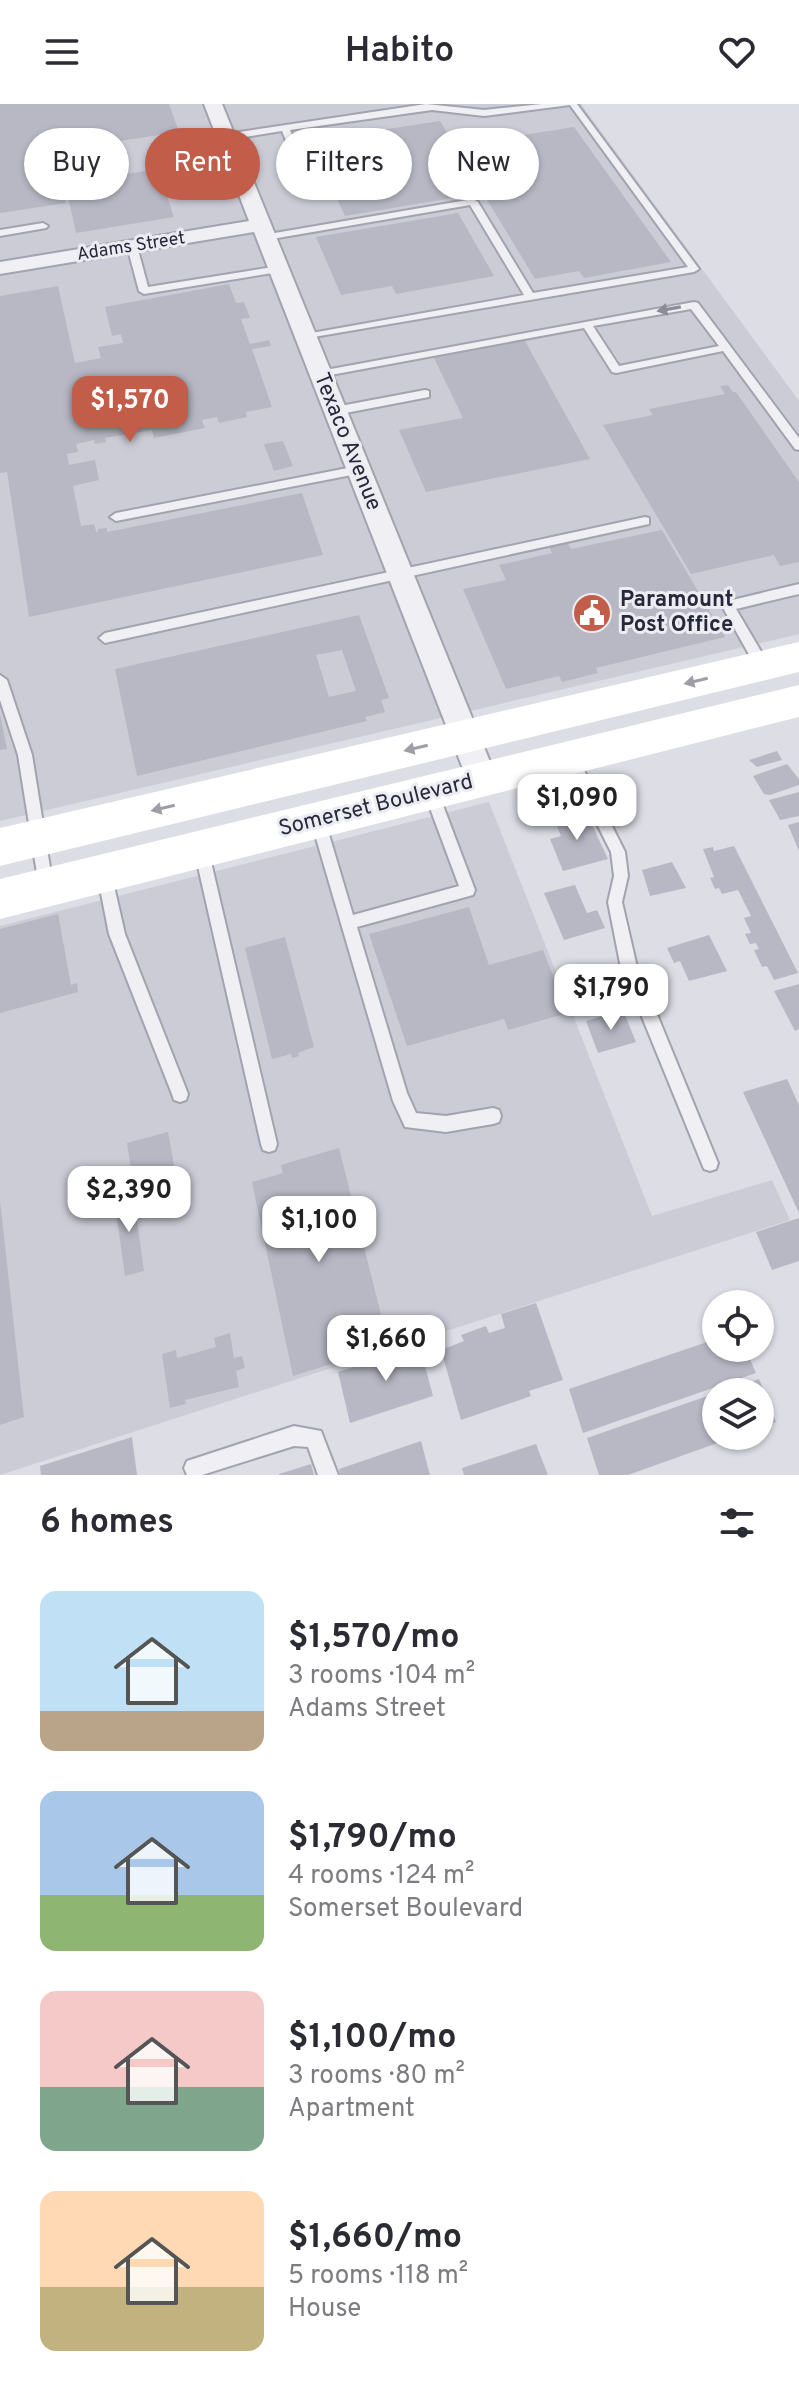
<!DOCTYPE html>
<meta charset="utf-8">
<style>
body{margin:0;font-family:Overpass,sans-serif;background:#f7f7f7;color:#2b2b33;height:100vh;display:flex;flex-direction:column;font-size:30px;white-space:nowrap}
*{box-sizing:border-box;margin:0}
p{font-size:26px;color:#7c7c81}
.icon{flex:none;width:44px;height:44px;fill:none;stroke:currentColor;stroke-width:2;stroke-linecap:round;stroke-linejoin:round}
.map{position:relative;height:1371px;overflow:hidden}
.panel{display:flex;flex-direction:column;background:#fff;flex:1}
.panel>*{flex:none}
.guide{position:absolute;left:24px;top:24px;width:752px;height:72px;display:flex;gap:16px}
.fabs{position:absolute;left:702px;top:1186px;display:grid;gap:16px}
.fabs a{display:grid;place-items:center;width:72px;height:72px;border-radius:50%;background:#fff;box-shadow:0 2px 6px #0004;font-size:40px}
.price{position:absolute;translate:-50% -68px;padding:0 18px;border-radius:16px;background:#fff;color:#222;font-size:26px;line-height:52px;filter:drop-shadow(0 2px 4px #0008)}
.price::after{content:'';position:absolute;left:50%;top:48px;width:24px;height:18px;margin-left:-12px;background:inherit;clip-path:polygon(0 0,100% 0,50% 100%)}
.price.selected{background:#c25d4a;color:#fff}
ul{padding:0;list-style:none}
li{display:flex;align-items:center;gap:24px;height:200px;padding:0 40px}
li span{display:grid;place-items:center;flex:none;width:224px;height:160px;border-radius:16px;color:#555}
li>.icon{margin-inline-start:auto}
span .icon{width:96px;height:96px;fill:#fffc;stroke-width:1}
li b{font-size:34px}
h2{display:flex;justify-content:space-between;align-items:center;height:96px;padding:0 40px;font-size:34px}
.chip{padding:0 28px;border-radius:36px;background:#fff;box-shadow:0 2px 6px #0004;font-size:28px;line-height:72px}
.chip.selected{background:#c25d4a;color:#fff}
header{display:flex;justify-content:space-between;align-items:center;height:104px;padding:0 40px;background:#fff;font-size:36px;font-weight:600}
.map>svg:first-child{display:block}
.built{fill:#cbccd6}
.building{fill:#b7b8c4;fill-rule:evenodd}
.lines{fill:none;stroke-linecap:round;stroke-linejoin:round}
.lane-casing{stroke:#a2a3ae;stroke-width:4}
.street-casing{stroke:#a2a3ae;stroke-width:4}
.lane{fill:#efeff4;fill-rule:evenodd}
.street{fill:#efeff4;fill-rule:evenodd}
.secondary{fill:#fff;fill-rule:evenodd}
.oneway{fill:#8b8c97}
.oneway2{fill:#9e9ea6}
.labels{text-anchor:middle;dominant-baseline:central;stroke-width:6;stroke-linejoin:round;paint-order:stroke}
.far-street-label{font-size:18px;fill:#27283a;stroke:#ececf3}
.street-label{font-size:22px;fill:#27283a;stroke:#ececf3}
.poi-label{font-size:22px;font-weight:bold;fill:#27283a;stroke:#ececf3;text-anchor:start}
</style>
<header><svg class="icon" aria-label="menu" viewBox="0 0 24 24"><path d="M4 6h16M4 12h16M4 18h16"/></svg>Habito<svg class="icon" aria-label="heart" viewBox="0 0 24 24"><path d="M12 20l-8-8c-3-5 5-10 8-4 3-6 11-1 8 4z"/></svg></header>
<div class="map">
<svg width="799" height="1371" viewBox="0 0 799 1371">
<rect width="100%" height="100%" fill="#dcdde5"/>
<path class="built" d="M0,0h581l218,297v233l-799,187z
M489,698l163,414 120,-36 18,40 -790,255v-549z"/>
<path class="building" d="M0,0h169l10,28 -126,19 13,52 -66,10z
M440,17l15,25 119,-19 97,135 -87,16 -5,-7 -44,8 -52,-86 -138,23 -35,-75z
M78,50l8,26 72,-11 16,48 -98,16 -17,-76z
M458,109l36,63 -98,18 -4,-8 -51,9 -25,-58z
M229,180l7,19 8,-1 6,16 -9,1 9,25 19,-4 2,6 -19,3 20,58 -26,5 1,5 -28,6 -2,-6 -15,3 3,8 -51,10 -2,-8 -47,8 1,4 -11,2 -1,-4 -18,4 2,8 -11,2 2,11 26,-5 4,20 -26,6 8,40 13,-2 3,10 1,-5 9,-1v4l195,-39 21,62 -294,62 -22,-145 -7,1v-177l58,-10 17,77 26,-5 -3,-11 25,-4 -2,-9 -9,2 -7,-29z
M524,235l66,120 -164,33 -27,-62 64,-12 -30,-62z
M728,281l5,7h3l63,90v80l-19,4 -6,-11 -83,19 -88,-149 50,-10 -4,-6 76,-15 -5,-8z
M283,337l10,25 -19,5 -10,-27z
M662,426l63,107 -129,31 2,5 -36,9 -3,-6 -53,13 -43,-100 43,-9 -7,-15 53,-12 -4,-9 18,-4 5,9z
M359,511l30,83 -8,2 4,12 -20,5 2,4 -230,55 -22,-107zM342,546l14,41 -27,6 -13,-42z
M0,610l7,35 -7,1z
M777,647l5,9 -25,7 -8,-7z
M787,660l12,15v6l-29,10 -6,-1 -11,-18z
M799,688v24l-19,4 -11,-20z
M585,706l23,49 -45,12 -13,-32 11,-3 -7,-17z
M799,718v29l-11,-26z
M734,742l64,127 -24,7 -7,-14 -5,1 -8,-17 5,-1 -3,-6 -6,1 -5,-10 6,-1 -7,-15 7,-2 -13,-26 -16,4 -3,-6 -4,1 -5,-11 4,-1 -11,-28 10,-2 1,4z
M672,758l14,26 -36,8 -8,-26z
M575,781l12,28 10,-3 8,18 -41,12 -20,-47z
M469,803l20,58 54,-15 25,63 -60,17 -4,-11 -97,27 -38,-112z
M58,810l13,71 6,-2 1,9 -78,21v-84z
M709,831l18,36 -38,10 -9,-20 -6,2 -7,-15z
M285,833l29,110 -16,6 1,3 -7,2 -1,-4 -19,5 -27,-111z
M799,880v45l-4,2 -21,-40z
M623,906l13,32 -38,11 -12,-32z
M787,975l12,26v108l-56,-121z
M168,1028l13,72 -43,12 -11,-73z
M339,1044l50,198 -96,30 -41,-194 31,-9 -2,-8z
M133,1087l11,80 -19,5 -11,-79z
M0,1096l24,217 -24,8z
M799,1114v43l-27,9 -16,-38z
M536,1199l27,77 -34,11 2,5 -70,24 -20,-70 23,-9 -3,-6 25,-9 3,7 16,-5 -4,-14z
M230,1229l4,25 8,-2 3,12 -9,3 3,16 -54,13 1,4 -16,4 -8,-54 14,-4 1,8 39,-11 -2,-9z
M716,1235v9h29l11,25 -173,60 -14,-44z
M418,1236l15,56 -83,27 -12,-51 50,-16 -2,-6z
M759,1275l17,43 -16,6v-36h-38z
M716,1289v43h21l-109,39h-29l-12,-37z
M132,1333l5,38h-96l-1,-9z
M421,1337l9,34h-90l-1,-6z
M536,1340l12,31h-84l-2,-7z
M311,1360l3,11h-35v-1z"/>
<g class="lines">
<defs>
<path id="lane" d="M426,0l58,6 58,-6h35l122,165 -5,3 -392,67v-4l4,-1 218,-39 -54,-90 -204,35 -5,-3 2,-2 210,-36 5,3 55,91 155,-26 -118,-162 -86,11 -52,-6 -142,20 28,63 -5,3 -5,-3 -26,-62 -56,9 -4,-3 4,-3z
M43,119l5,3 -2,2 -46,8v-6z
M132,139l5,3 11,41 131,-21 5,3 -5,3 -135,22 -5,-3 -12,-45z
M694,198l4,1 101,135v12l-4,-1 -72,-98 -107,22 -4,-1 -28,-44 -264,49 -5,-3 5,-3zM691,205l28,37 -100,20 -26,-40z
M425,286l4,1v6l-94,18 -6,-4 6,-4z
M358,362l6,4 -2,3 -246,48 -6,-4 6,-4z
M645,413l4,1v6l-544,119 -6,-5 6,-5z
M799,480v10l-63,15 33,56 -2,4h-10l-35,-63 6,-5z
M0,571l7,5 25,75 21,131 -2,5 -5,2 -5,-2 -2,-5 -21,-131 -18,-55z
M571,648l5,2 49,98 3,24 -6,26 14,61 82,200 -2,6 -6,2 -6,-2 -84,-206 -12,-61 6,-26 -3,-24 -47,-94 2,-4z
M431,682l5,2 2,4 37,98 -2,5 -116,32 50,166 9,20 30,3 47,-8 6,2 2,6 -2,6 -6,2 -47,8 -41,-5 -12,-26 -82,-280 2,-4 5,-2 5,2 2,4 28,94 106,-29 -35,-94 2,-4z
M201,739l5,2 2,4 69,295 -2,6 -6,2 -6,-2 -2,-6 -67,-295 2,-4z
M104,763l5,1 2,5 14,61 63,160 -2,6 -6,2 -6,-2 -2,-6 -63,-160 -12,-61 2,-5z
M294,1322l27,5 17,44h-20l-10,-28 -14,-1 -92,29h-15l-3,-7 3,-7z"/>
<path id="street" d="M204,0h18l275,675 -4,9 -11,3 -11,-3 -4,-9 -213,-547 -254,42v-12l249,-41z"/>
</defs>
<use href="#lane" class="lane-casing"/>
<use href="#street" class="street-casing"/>
<use href="#lane" class="lane"/>
<use href="#street" class="street"/>
<path class="secondary" d="M799,538v30l-799,194v-38z
M799,581v32l-799,202v-40z"/>
</g>
<defs><path id="oneway-solid" d="M-6-.8H1V-3.2L6.5 0L1 3.2V.8H-6Z" transform="scale(2)"/></defs>
<use class="oneway" href="#oneway-solid" transform="translate(669 205) rotate(170)"/>
<g class="oneway2">
<use href="#oneway-solid" transform="translate(696 577) rotate(167)"/>
<use href="#oneway-solid" transform="translate(416 644) rotate(167)"/>
<use href="#oneway-solid" transform="translate(163 704) rotate(167)"/>
</g>
<defs>
<symbol id="civic-disc" viewBox="-11 -11 22 22"><circle r="9.5" fill="#c25d4a" stroke="#ececf3"/><path d="M-.6-6.5H3V-4.5H.6V-3L4-1V1h2V6H-6V1h2V-1L-.6-3ZM-1.2 2.5V6h2.4V2.5Z" fill="#fff"/></symbol>
</defs>
<g fill-rule="evenodd">
<use href="#civic-disc" x="570" y="487" width="44" height="44"/>
</g>
<g class="labels">
<g class="far-street-label">
<text transform="translate(131 143) rotate(-9)">Adams Street</text>
</g>
<g class="street-label">
<text transform="translate(347 338) rotate(68)">Texaco Avenue</text>
<text transform="translate(376 702) rotate(-14)">Somerset Boulevard</text>
</g>
<g class="poi-label">
<text x="620" y="496">Paramount<tspan x="620" dy="25">Post Office</tspan></text>
</g>
</g>
</svg>
<div class="fabs">
<a><svg class="icon" aria-label="locate" viewBox="0 0 24 24"><circle cx="12" cy="12" r="6"/><path d="M12 2v4M12 18v4M2 12h4M18 12h4"/></svg></a>
<a><svg class="icon" aria-label="layers" viewBox="0 0 24 24"><path d="M12 4l9 5-9 5-9-5zM3 14l9 5 9-5"/></svg></a>
</div>
<b class="price selected" style="left:130px;top:340px">$1,570</b>
<b class="price" style="left:577px;top:738px">$1,090</b>
<b class="price" style="left:611px;top:928px">$1,790</b>
<b class="price" style="left:129px;top:1130px">$2,390</b>
<b class="price" style="left:319px;top:1160px">$1,100</b>
<b class="price" style="left:386px;top:1279px">$1,660</b>
<div class="guide">
<a class="chip">Buy</a>
<a class="chip selected">Rent</a>
<a class="chip">Filters</a>
<a class="chip">New</a>
</div>
</div>
<section class="panel">
<h2>6 homes<svg class="icon" aria-label="filters" viewBox="0 0 24 24"><path d="M4 7h16M4 17h16"/><circle cx="9" cy="7" r="2"/><circle cx="15" cy="17" r="2"/></svg></h2>
<ul>
<li><span style="background:linear-gradient(#bfe0f5 75%,#b9a48a 0)"><svg class="icon" aria-label="home" viewBox="0 0 24 24"><path d="M3 11l9-7 9 7M6 9v11h12V9"/></svg></span><div><b>$1,570/mo</b><p>3 rooms · 104 m²</p><p>Adams Street</p></div></li>
<li><span style="background:linear-gradient(#a9c7e8 65%,#8fb573 0)"><svg class="icon" aria-label="home" viewBox="0 0 24 24"><path d="M3 11l9-7 9 7M6 9v11h12V9"/></svg></span><div><b>$1,790/mo</b><p>4 rooms · 124 m²</p><p>Somerset Boulevard</p></div></li>
<li><span style="background:linear-gradient(#f6c9c9 60%,#7fa58c 0)"><svg class="icon" aria-label="home" viewBox="0 0 24 24"><path d="M3 11l9-7 9 7M6 9v11h12V9"/></svg></span><div><b>$1,100/mo</b><p>3 rooms · 80 m²</p><p>Apartment</p></div></li>
<li><span style="background:linear-gradient(#ffd9b3 60%,#c2b280 0)"><svg class="icon" aria-label="home" viewBox="0 0 24 24"><path d="M3 11l9-7 9 7M6 9v11h12V9"/></svg></span><div><b>$1,660/mo</b><p>5 rooms · 118 m²</p><p>House</p></div></li>
</ul>
</section>
